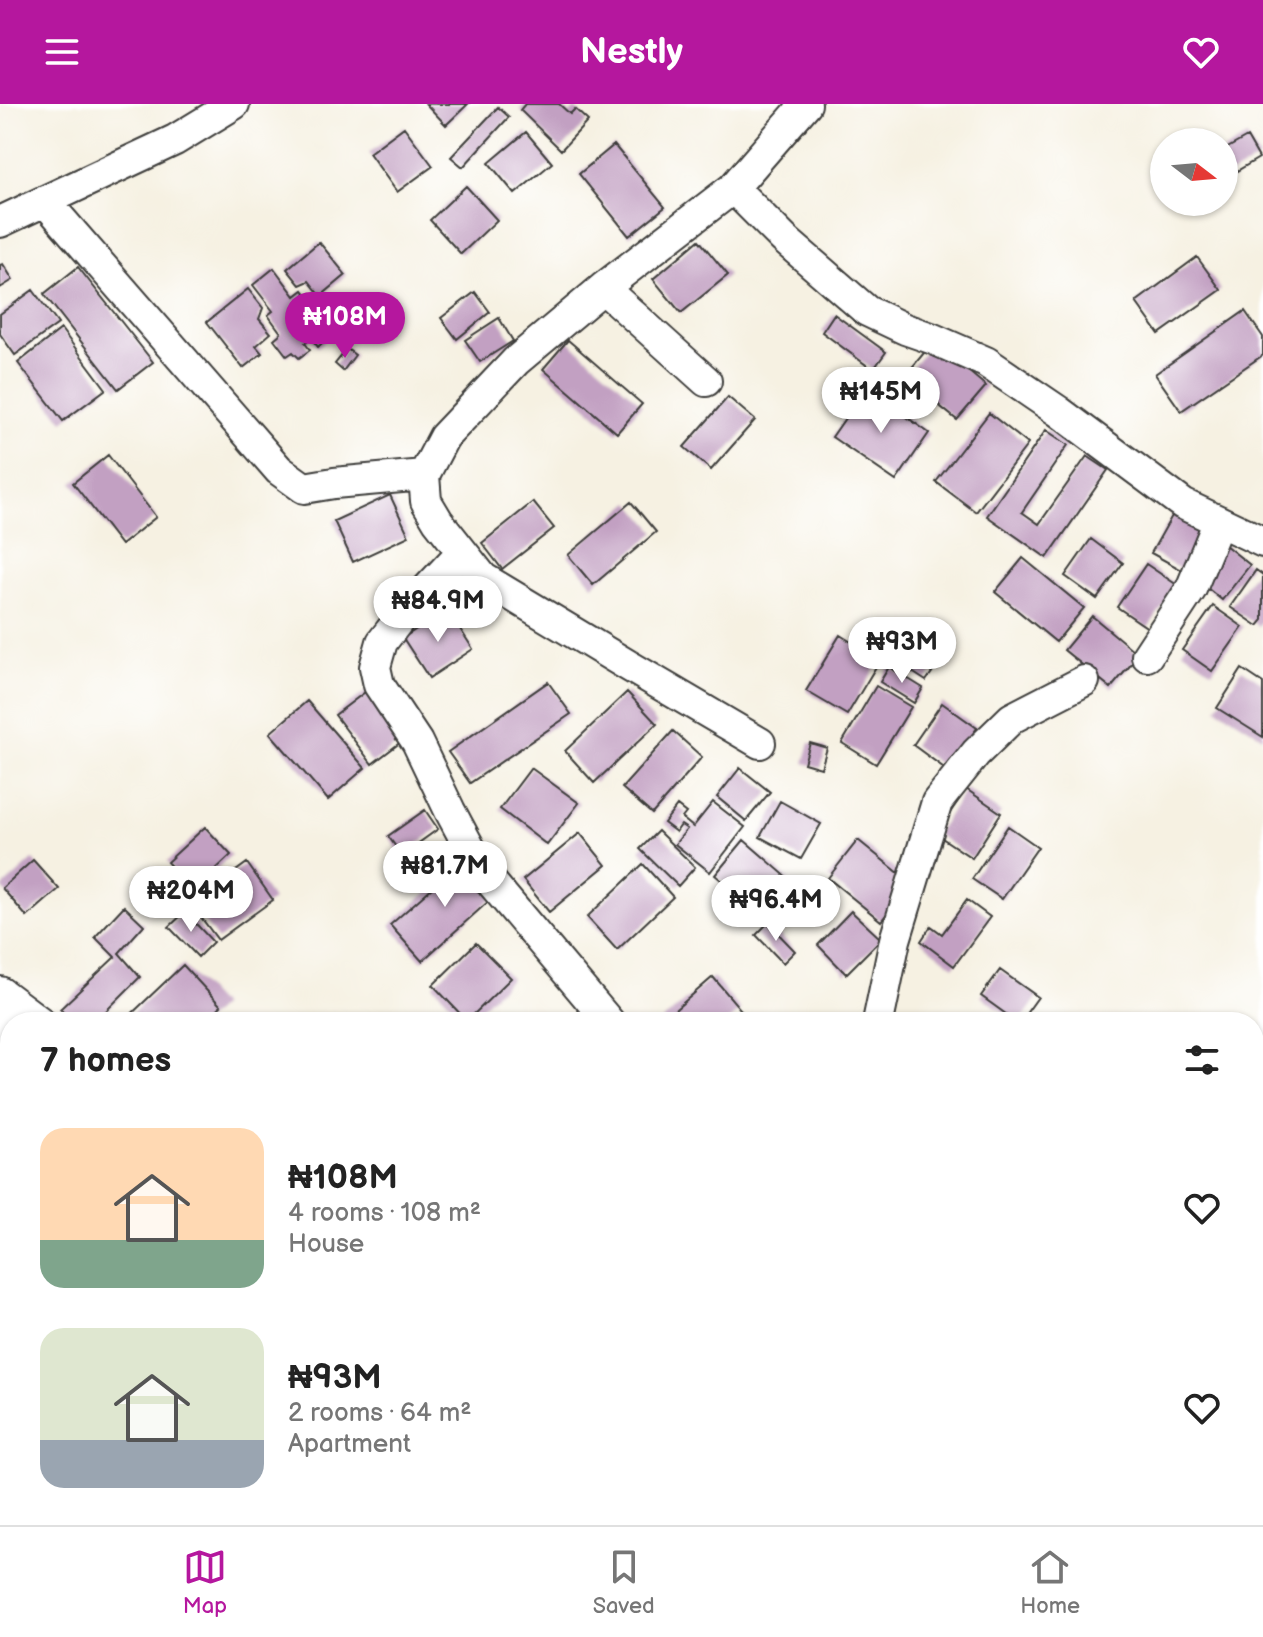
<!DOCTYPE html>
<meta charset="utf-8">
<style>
body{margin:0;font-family:"Balsamiq Sans",sans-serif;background:#f6f6f6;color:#222;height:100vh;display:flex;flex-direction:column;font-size:30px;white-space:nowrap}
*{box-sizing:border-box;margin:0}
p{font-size:26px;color:#767676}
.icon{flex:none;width:44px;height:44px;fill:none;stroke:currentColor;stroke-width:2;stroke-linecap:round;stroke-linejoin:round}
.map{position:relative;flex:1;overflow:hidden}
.panel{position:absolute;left:0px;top:908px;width:1264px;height:514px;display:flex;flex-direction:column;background:#fff;border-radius:32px 32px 0 0;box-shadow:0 2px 6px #0004}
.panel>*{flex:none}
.needle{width:52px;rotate:106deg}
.controls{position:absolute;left:1150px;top:24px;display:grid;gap:16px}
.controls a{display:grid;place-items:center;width:88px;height:88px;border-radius:50%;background:#fff;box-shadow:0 2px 6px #0004;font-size:40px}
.price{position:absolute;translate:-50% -68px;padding:0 18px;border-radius:28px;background:#fff;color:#222;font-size:26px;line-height:52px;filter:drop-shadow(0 2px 4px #0008)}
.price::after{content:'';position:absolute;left:50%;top:48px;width:24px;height:18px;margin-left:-12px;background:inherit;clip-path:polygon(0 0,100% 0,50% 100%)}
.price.on{background:#b5179e;color:#fff}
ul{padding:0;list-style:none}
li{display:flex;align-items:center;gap:24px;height:200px;padding:0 40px}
li span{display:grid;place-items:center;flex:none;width:224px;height:160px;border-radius:24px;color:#555}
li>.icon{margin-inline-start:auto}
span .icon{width:96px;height:96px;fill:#fffc;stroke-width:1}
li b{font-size:34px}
h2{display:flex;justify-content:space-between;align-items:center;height:96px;padding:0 40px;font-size:34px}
header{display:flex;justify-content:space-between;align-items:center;height:104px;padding:0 40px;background:#b5179e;color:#fff;font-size:36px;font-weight:800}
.tab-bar{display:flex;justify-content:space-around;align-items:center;height:112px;border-top:2px solid #e0e0e0;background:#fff;font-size:22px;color:#767676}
.tab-bar a{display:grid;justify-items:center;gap:4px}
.tab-bar .on{color:#b5179e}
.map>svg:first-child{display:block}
.building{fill:#c2a0c2}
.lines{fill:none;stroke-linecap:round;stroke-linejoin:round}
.minor-casing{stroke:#3d3c3a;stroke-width:34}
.minor{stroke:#fff;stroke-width:30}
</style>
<header><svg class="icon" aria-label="menu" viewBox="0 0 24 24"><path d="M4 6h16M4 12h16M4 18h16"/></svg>Nestly<svg class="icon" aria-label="heart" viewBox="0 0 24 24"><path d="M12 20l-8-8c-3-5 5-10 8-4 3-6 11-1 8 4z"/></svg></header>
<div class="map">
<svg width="1263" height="1421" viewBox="0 0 1263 1421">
<rect width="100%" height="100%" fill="#fff"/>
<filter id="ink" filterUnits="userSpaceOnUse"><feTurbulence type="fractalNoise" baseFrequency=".0125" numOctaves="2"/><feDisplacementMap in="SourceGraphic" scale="16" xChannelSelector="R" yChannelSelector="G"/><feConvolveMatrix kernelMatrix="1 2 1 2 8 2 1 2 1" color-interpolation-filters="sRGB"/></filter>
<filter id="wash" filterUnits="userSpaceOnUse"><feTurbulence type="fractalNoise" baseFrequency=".006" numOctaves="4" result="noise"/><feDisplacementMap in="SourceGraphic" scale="32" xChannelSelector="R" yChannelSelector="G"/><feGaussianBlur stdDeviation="1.8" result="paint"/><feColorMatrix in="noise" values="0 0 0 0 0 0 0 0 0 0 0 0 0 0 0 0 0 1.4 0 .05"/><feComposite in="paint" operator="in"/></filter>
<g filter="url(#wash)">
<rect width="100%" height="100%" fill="#f6f1e2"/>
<g id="blocks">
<path class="building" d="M426,0h42l-22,21z
M525,0h34l11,10 5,-5 13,12 -27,29 -41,-40z
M498,3l11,10 -46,50 -12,-10z
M404,23l29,39 -36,26 -28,-39z
M526,28l26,31 -37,31 -26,-31z
M1247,33l12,21 -29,17 -6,-11v-14z
M614,41l51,62 -36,29 -50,-62z
M466,82l31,34 -36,34 -31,-34z
M699,136l29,35 -47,38 -28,-34z
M319,138l27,33 -25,21 -12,-15 -9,4 -13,-16z
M1197,153l24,33 -62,44 -23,-32z
M3,160l10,16 -13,8v-23z
M78,163l75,95 -35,27 -74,-95z
M274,164l21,28 8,-6 26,34 -5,4 6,8 -12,11 -7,-9 -6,5 5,7 -11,8 -6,-6 -6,4 -13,-17 7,-6 -13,-18 5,-4 -20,-26z
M248,185l15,19 -4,11 12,14 -15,13 6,7 -19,15 -36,-46z
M33,186l25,34 -43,31 -15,-21v-20z
M475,188l15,20 -33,27 -16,-21z
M1245,207l18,26v18l-82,56 -26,-37z
M834,210l52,38 -13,18 -51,-38z
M499,214l14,23 -33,21 -15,-22z
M61,225l45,60 -43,32 -45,-58z
M568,236l74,64 -25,29 -74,-64z
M933,238l53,44 -29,34 -53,-43z
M347,245l8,6 -12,16 -8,-7z
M866,284l63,45 -33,48 -64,-44z
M728,293l27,23 -44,50 -27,-23z
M989,309l39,31 -52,68 -40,-30z
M1046,326l22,15 -46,67 17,12 48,-68 21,14 -61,88 -60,-42z
M108,351l48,62 -35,28 -48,-62z
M390,391l19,41 -56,26 -19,-41z
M533,398l21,26 -52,41 -20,-26z
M631,398l25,30 -63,53 -25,-30z
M1173,410l38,22 -22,38 -38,-21z
M1091,435l32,24 -26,36 -32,-23z
M1225,441l25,20 -28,35 -25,-20z
M1023,454l61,50 -28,34 -61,-50z
M1146,460l31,21 -29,43 -31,-21z
M1256,466l7,5v45l-5,6 -28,-19z
M1213,502l30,21 -31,44 -30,-21z
M447,505l26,40 -44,29 -26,-40z
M1092,512l47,39 -28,33 -47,-38z
M840,531l40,25 -33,55 -41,-24z
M901,545l32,22 -7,10 -32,-21z
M889,563l34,21 -9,15 -34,-21z
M1242,565l21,14v54l-46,-29z
M548,578l23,32 -101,69 -22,-31z
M373,582l37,49 -38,29 -37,-49z
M876,582l35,21 -35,57 -34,-21z
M627,588l30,32 -63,59 -29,-32z
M307,597l58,67 -37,32 -58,-67z
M942,599l35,25 -30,42 -34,-25z
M673,627l29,26 -50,57 -30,-26z
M810,639l17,5 -6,20 -17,-5z
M531,664l48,35 -32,42 -47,-36z
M740,664l30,24 -24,29 -29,-24z
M966,685l35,24 -29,45 -36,-24z
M780,697l41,23 -20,35 -41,-22z
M713,698l32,25 -35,45 -35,-28 12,-15 -6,-4 -5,7 -12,-9 13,-17 9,7 -4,5 11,9z
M425,706l13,19 -36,26 -14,-19z
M1008,722l30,21 -36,52 -30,-20z
M205,723l26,28 -38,36 -26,-29z
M658,727l37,36 -17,19 -38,-37z
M580,729l26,32 -57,47 -26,-32z
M744,736l45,39 -29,34 -45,-38z
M858,736l53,43 -30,38 -53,-43z
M468,752l31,36 -77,69 -32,-36z
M33,756l26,29 -32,28 -25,-29z
M247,759l26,37 -55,40 -27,-36z
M643,760l30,33 -56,53 -30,-33z
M967,796l23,17 -36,49 -33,-25 10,-15 11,8z
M124,802l20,19 -25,28 21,24 -45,45h-22l-13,-13 55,-52 -20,-20z
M851,807l30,28 -35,35 -28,-29z
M185,808l28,30 -15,15 -29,-30z
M768,819l27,28 -12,12 -27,-28z
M476,839l35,35 -44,43 -34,-36z
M183,861l38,41 -17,16h-81z
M1000,866l38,27 -18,25h-3l-36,-26z
M713,873l28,33 -15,12h-65z
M1263,1034v49l-9,-7v-30z
M0,1035l10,12v17l-10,8z
M0,1227l10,15v13l-10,7z
M1263,1272v52l-9,-8v-34z
M15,1412h56l-9,9h-56z
M81,1412h21l-10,9h-21z
M450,1412l10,9h-18z
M541,1412h44l-12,9h-45z
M590,1412h26l5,7 -4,2h-21z
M687,1412h57l-14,9h-37z
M759,1412h67l8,9h-67z
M1066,1412h9l9,9h-26z"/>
</g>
</g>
<g filter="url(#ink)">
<use href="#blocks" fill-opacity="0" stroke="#3d3c3a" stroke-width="2"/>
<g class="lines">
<defs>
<path id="minor" d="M733,84l51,51 83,72 38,18 26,9 55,24 72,49 125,93 80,38
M45,97l234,269 25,18 30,-5 90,-8
M0,118l175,-82 59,-36
M603,184l103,93
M462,448l-60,64 -20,26 -7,25 4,18 38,57 33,69 32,60 127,151
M1147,552l44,-67 28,-68
M760,639l-131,-77 -146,-88 -45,-57 -12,-20 -2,-26 20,-38 72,-76 87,-73 130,-100 73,-84
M0,888l40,30
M0,907l2,7 -2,11
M878,918l17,-82 42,-138 39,-49 36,-35 72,-37
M0,1182l10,21
M1254,1201l9,-7
M200,1412l16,9
M652,1412l6,9
M1107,1412l10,9
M965,1421l13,-9"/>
</defs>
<use href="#minor" class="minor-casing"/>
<use href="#minor" class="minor"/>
</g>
</g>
</svg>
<div class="controls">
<a><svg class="needle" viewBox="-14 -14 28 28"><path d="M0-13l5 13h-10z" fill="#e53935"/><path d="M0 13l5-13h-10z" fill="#767676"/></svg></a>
</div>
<b class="price on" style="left:345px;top:256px">₦108M</b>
<b class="price" style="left:881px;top:331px">₦145M</b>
<b class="price" style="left:438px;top:540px">₦84.9M</b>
<b class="price" style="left:902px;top:581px">₦93M</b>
<b class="price" style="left:445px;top:805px">₦81.7M</b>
<b class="price" style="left:191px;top:830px">₦204M</b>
<b class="price" style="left:776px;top:839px">₦96.4M</b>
<section class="panel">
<h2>7 homes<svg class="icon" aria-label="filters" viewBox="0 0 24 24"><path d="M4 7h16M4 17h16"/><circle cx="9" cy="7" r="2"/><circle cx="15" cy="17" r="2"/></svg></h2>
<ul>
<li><span style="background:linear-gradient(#ffd9b3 70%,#7fa58c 0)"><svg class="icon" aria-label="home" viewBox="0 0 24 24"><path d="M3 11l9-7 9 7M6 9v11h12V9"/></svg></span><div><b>₦108M</b><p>4 rooms · 108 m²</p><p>House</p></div><svg class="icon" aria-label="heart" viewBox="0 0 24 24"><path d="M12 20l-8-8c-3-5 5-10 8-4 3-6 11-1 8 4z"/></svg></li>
<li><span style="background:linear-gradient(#dfe7d0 70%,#9aa5b1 0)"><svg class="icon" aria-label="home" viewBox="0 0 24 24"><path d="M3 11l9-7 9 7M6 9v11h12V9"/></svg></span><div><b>₦93M</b><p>2 rooms · 64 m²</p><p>Apartment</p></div><svg class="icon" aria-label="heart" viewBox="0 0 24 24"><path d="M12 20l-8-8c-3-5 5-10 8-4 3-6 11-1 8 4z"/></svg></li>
</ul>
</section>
</div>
<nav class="tab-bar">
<a class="on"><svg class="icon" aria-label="map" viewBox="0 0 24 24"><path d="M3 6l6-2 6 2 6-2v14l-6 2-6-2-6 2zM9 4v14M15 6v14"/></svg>Map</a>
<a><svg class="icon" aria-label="saved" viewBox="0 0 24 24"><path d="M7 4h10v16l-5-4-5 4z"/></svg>Saved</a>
<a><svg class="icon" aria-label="home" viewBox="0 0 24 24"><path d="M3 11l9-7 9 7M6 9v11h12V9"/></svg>Home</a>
</nav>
